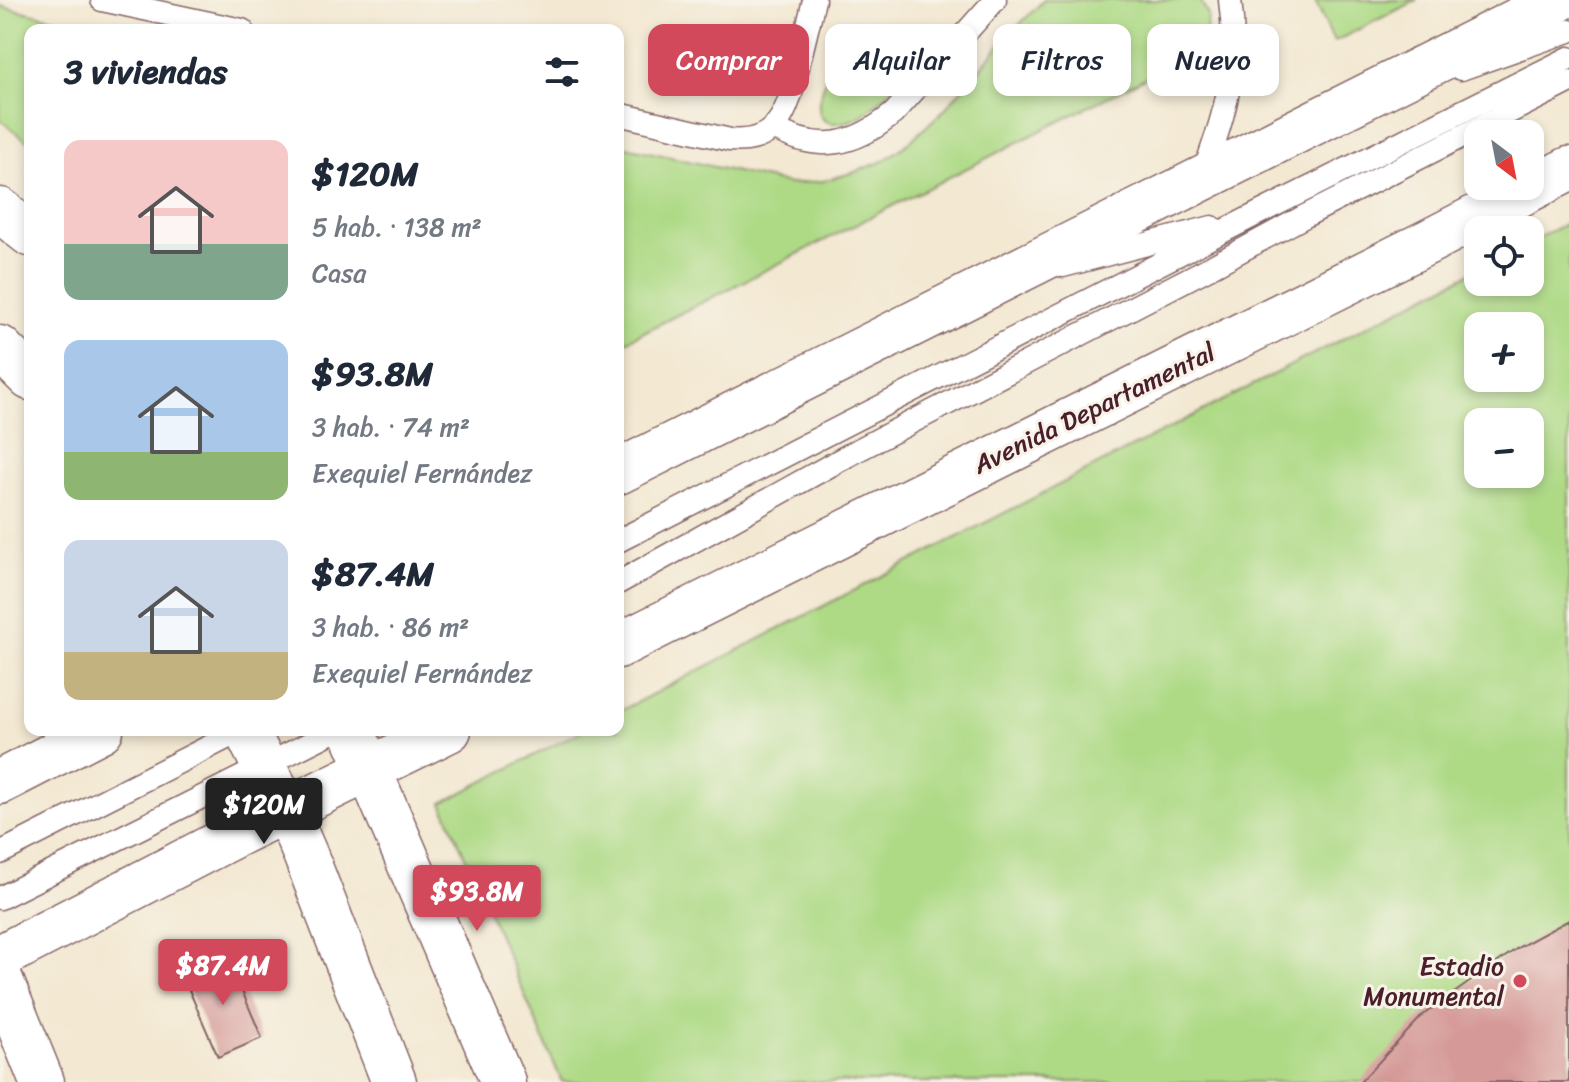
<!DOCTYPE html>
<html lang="es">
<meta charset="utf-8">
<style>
body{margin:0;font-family:Sriracha,sans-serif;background:#f6f6f7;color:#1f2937;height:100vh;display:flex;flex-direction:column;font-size:30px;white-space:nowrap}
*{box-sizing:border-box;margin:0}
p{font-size:26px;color:#747a83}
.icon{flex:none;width:44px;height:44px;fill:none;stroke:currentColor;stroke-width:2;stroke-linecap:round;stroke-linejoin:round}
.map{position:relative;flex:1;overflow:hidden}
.panel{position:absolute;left:24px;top:24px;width:600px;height:712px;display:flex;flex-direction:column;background:#fff;border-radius:16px;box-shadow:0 4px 12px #0003}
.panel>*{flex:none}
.banner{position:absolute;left:648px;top:24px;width:760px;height:72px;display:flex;gap:16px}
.needle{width:52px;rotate:148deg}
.buttons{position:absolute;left:1464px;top:120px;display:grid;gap:16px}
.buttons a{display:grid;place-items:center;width:80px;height:80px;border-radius:16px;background:#fff;box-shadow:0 4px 12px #0003;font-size:40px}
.price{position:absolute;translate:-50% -68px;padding:0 18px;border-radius:8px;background:#d1495b;color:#fff;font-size:26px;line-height:52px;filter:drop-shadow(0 2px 4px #0008)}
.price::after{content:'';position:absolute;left:50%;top:48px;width:24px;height:18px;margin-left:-12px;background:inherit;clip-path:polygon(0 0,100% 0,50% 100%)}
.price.selected{background:#222;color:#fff}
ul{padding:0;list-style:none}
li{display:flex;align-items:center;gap:24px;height:200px;padding:0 40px}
li span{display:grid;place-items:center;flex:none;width:224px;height:160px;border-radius:16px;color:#555}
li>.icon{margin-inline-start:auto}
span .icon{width:96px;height:96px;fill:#fffc;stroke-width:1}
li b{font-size:34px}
h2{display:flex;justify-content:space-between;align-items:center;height:96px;padding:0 40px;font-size:34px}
.pill{padding:0 28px;border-radius:16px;background:#fff;box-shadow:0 4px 12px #0003;font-size:28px;line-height:72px}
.pill.selected{background:#d1495b;color:#fff}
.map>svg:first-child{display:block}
.green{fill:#aeda86;stroke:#7c7c58;stroke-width:2;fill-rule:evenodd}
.building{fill:#d59a98}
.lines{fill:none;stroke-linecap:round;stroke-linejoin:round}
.service-casing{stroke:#856565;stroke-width:25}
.minor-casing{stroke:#856565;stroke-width:47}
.secondary-casing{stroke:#856565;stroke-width:47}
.primary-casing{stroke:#856565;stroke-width:47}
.service{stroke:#fff;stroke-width:22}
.minor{stroke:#fff;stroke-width:44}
.secondary{stroke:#fff;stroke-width:44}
.primary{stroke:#fff;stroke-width:44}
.poi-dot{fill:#d1495b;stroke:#f7f3e8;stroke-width:3}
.labels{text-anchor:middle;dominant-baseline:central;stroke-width:6;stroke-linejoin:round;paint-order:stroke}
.street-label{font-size:26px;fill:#4a1f2b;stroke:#f7f3e8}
.poi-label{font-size:26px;fill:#4a1f2b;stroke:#f7f3e8;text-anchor:end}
</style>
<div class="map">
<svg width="1569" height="1082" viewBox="0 0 1569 1082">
<rect width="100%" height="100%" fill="#f7f3e8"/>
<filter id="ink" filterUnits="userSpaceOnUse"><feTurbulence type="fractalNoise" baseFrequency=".0125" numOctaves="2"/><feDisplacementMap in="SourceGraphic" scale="16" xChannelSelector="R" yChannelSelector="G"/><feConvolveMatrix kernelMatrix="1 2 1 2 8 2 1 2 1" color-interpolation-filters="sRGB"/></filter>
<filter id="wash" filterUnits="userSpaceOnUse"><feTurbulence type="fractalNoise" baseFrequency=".006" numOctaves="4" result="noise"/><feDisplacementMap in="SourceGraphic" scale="32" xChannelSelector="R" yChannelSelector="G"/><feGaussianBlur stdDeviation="1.8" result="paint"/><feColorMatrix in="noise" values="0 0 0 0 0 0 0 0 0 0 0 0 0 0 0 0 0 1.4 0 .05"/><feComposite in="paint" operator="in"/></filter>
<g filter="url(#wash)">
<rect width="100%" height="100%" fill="#f3e8d2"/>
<path class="green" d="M1044,0h156l8,15 -4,33 -586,297v-200l171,39 34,-3 32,-9 28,-11 23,-16 37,-34 67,-77z
M1315,0h102l-83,42z
M0,6l105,24h-75v113l-30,-23z
M856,43l63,14c-16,18 -41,50 -62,61 -14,6 -38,11 -38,-12 -1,-7 4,-17 6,-24 3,-12 4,-26 13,-34 6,-4 11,-5 18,-5z
M1569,222v860h-1007l-120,-279 141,-73h35v-18l860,-443v13h52v-40zM1478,326h52v52h-52zM1478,422h52v52h-52z"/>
<g id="blocks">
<path class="building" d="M1569,920v162h-209l63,-67 96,-68z
M228,958l34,80 -44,19 -35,-81z"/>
</g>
</g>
<g filter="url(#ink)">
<use href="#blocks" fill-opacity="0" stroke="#856565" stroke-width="2"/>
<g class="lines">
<defs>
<path id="service" d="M102,0l140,30
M1461,69l108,-38
M618,114l112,26c51,5 58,-34 68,-73 5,-22 11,-45 16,-67
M774,128c45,26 82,17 120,-15l101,-113
M1203,174c23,-61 36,-108 27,-174
M1063,266l149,-39
M618,541l637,-326 314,-157
M618,583l240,-133 351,-182 98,-53 262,-133
M0,853l242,-123
M0,898l336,-168"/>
<path id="minor" d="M0,978l42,104"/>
<path id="secondary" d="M0,210l30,24
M0,348l30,30
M246,730l40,80 19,44 89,228
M352,730l151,352"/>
<path id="primary" d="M618,472l940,-472
M618,646l810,-404 141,-73
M0,782l101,-52
M0,957l235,-122 214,-105"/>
</defs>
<use href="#service" class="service-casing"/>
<use href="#minor" class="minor-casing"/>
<use href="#secondary" class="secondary-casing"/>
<use href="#primary" class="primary-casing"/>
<use href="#service" class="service"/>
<use href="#minor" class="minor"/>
<use href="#secondary" class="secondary"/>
<use href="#primary" class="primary"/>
</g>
</g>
<circle class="poi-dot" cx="1520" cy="981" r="8"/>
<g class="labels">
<g class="street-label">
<text transform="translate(1094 408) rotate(-26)">Avenida Departamental</text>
</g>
<g class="poi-label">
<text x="1504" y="966">Estadio<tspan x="1504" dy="30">Monumental</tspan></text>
</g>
</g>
</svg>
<div class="buttons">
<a><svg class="needle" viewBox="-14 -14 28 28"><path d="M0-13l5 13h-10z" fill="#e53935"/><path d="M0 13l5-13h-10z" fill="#747a83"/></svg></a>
<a><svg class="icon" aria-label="locate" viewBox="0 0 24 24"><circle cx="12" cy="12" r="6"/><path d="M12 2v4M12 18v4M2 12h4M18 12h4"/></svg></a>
<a>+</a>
<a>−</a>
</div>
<b class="price selected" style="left:264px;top:846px">$120M</b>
<b class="price" style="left:477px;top:933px">$93.8M</b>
<b class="price" style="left:223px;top:1007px">$87.4M</b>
<div class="banner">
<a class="pill selected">Comprar</a>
<a class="pill">Alquilar</a>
<a class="pill">Filtros</a>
<a class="pill">Nuevo</a>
</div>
<section class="panel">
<h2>3 viviendas<svg class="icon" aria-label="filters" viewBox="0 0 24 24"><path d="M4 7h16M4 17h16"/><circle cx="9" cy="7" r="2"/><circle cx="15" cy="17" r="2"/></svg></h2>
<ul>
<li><span style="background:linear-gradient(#f6c9c9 65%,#7fa58c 0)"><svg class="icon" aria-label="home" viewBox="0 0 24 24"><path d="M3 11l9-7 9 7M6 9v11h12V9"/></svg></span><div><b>$120M</b><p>5 hab. · 138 m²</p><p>Casa</p></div></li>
<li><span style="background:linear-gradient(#a9c7e8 70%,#8fb573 0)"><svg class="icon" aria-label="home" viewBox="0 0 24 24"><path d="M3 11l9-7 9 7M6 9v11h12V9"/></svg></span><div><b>$93.8M</b><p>3 hab. · 74 m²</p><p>Exequiel Fernández</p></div></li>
<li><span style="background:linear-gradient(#c9d6e8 70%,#c2b280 0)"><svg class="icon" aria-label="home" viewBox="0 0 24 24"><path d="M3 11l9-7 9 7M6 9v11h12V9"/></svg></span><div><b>$87.4M</b><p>3 hab. · 86 m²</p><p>Exequiel Fernández</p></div></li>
</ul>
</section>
</div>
